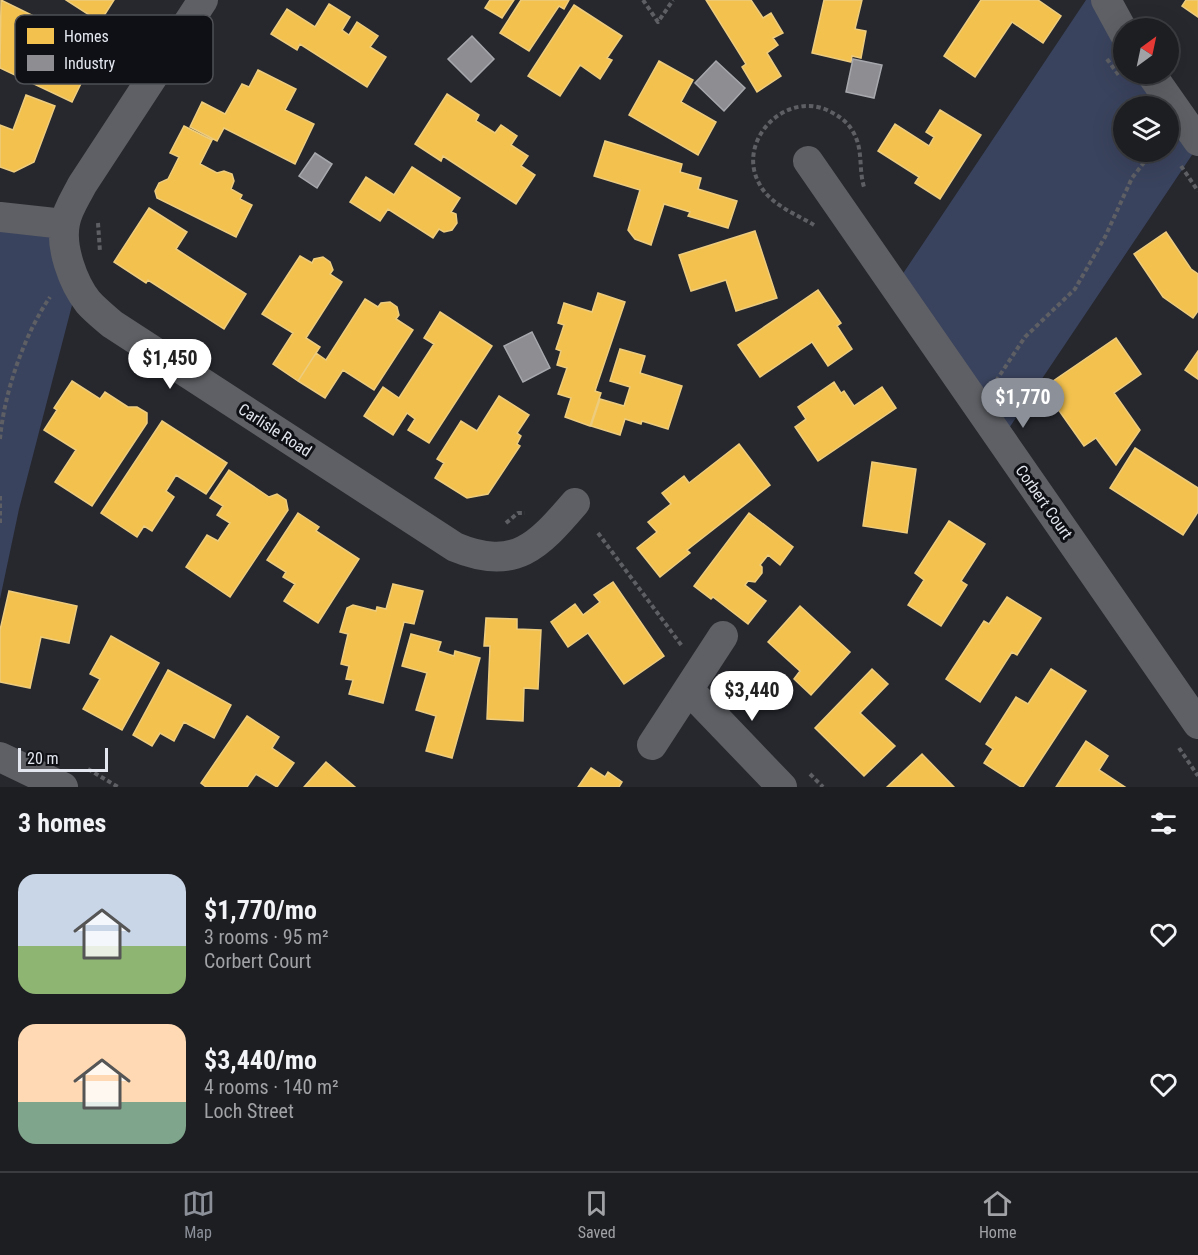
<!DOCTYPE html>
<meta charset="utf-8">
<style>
body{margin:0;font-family:"Roboto Condensed",sans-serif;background:#25272a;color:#f1f3f6;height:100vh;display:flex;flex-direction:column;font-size:22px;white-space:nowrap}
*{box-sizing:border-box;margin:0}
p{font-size:20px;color:#a0a2a5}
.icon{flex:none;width:33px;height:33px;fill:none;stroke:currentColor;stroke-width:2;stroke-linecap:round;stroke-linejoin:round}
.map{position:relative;height:787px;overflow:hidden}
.sheet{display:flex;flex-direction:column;background:#1c1e22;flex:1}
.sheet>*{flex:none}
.needle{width:39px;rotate:33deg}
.controls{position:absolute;left:1113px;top:18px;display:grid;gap:12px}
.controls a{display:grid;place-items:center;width:66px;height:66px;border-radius:50%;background:#1c1e22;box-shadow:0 6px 24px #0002,0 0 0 2px #3a3c40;font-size:30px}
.scale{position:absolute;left:18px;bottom:15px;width:90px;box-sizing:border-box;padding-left:6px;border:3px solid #e3e6ee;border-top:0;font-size:16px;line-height:21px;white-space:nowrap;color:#e3e6ee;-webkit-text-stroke:4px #0e1015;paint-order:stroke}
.price{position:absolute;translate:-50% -51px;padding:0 14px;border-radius:21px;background:#fff;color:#222;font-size:20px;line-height:39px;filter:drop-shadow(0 2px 3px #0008)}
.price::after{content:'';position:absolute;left:50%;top:36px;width:18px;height:14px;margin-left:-9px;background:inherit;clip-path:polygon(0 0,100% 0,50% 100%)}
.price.active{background:#8c9099;color:#fff}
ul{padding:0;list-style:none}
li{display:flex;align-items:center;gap:18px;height:150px;padding:0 18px}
li span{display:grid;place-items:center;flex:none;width:168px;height:120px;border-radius:18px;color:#555}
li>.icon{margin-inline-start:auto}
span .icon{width:72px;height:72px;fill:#fffc;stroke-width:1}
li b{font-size:26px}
h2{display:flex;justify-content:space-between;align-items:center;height:72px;padding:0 18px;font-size:26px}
.tab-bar{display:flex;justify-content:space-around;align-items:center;height:84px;border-top:2px solid #3a3c40;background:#1c1e22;font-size:16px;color:#a0a2a5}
.tab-bar a{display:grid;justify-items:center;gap:3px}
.tab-bar .active{color:#8c9099}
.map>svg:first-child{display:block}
.green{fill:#3a435d;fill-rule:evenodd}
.homes{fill:#f2c14e;stroke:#eecc7e;stroke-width:1.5}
.industry{fill:#8d8d92;stroke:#a7a8ae;stroke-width:1.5}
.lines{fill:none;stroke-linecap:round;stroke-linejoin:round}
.path{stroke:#5d5f64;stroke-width:4;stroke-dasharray:4.5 3;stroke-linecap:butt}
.street{stroke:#5e6065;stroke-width:30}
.labels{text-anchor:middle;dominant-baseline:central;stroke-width:6;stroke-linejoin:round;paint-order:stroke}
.street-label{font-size:16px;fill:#e3e6ee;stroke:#0e1015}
.key{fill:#0e1015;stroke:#4e5056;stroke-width:1.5}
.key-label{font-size:16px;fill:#e3e6ee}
</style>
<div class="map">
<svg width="1198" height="787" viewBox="0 0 1198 787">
<rect width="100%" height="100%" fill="#26282e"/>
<path class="green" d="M1086,0h20l17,33 1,41h27l47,72 -197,294 -107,-153zM1124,106h44v46h-44z
M0,217l64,7 13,62 -58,223 -19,90z"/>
<path class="homes" d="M1,0l47,23 8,24 -4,9 34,17 -14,29 -72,-34z
M66,0h48l-14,22z
M490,0h-1h25l-12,18 -17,-10z
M521,0h48l-5,9 -5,-3 -30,45 -29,-18z
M706,0h45l12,18 8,-5 12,20 -10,5 5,7 -11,8 14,23 -24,16 -15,-25 4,-3z
M824,0h38l-7,29 11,2 -5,27 -9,-2 -1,6 -39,-9z
M981,0h57l23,16 -18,27 -31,-21 -37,55 -31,-21z
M1186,0h12v17l-16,-11z
M329,4l21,13 -8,13 7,5 8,-13 21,14 -8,11 16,10 -19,30 -67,-43 -3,6 -26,-16 16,-25 28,18z
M574,5l48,31 -15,22 5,2 -12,19 -20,-14 -20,31 -32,-20z
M659,61l34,19 -12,22 35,20 -18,33 -69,-40z
M258,70l38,19 -11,21 29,14 -19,40 -71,-36 -7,13 -27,-14 12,-25 23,12 17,-30 7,3z
M447,94l32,21 -3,6 19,12 6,-8 16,11 -6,9 17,11 -7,10 14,9 -19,29 -73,-48 -2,5 -26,-17z
M26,95l29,11 -21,56 -20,10 -14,-5v-42l13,5z
M940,110l41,25 -41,64 -25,-16 4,-6 -41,-26 17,-27 34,22 5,-9 -8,-5z
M184,126l28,14 -12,24 17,9 7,-2 8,3 2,7 -3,8 11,6 -2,4 12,6 -16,32 -79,-39 -2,-7 4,-8 9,-4 11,-22 -9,-4z
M605,141l77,23 -2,8 21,6 -3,11 39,12 -9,27 -40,-12 2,-4 -26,-8 -13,41 -16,-6 -7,-9 12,-40 -46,-14z
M412,167l48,31 -9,14 5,2 1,9 -5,7 -8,2 -5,-3 -6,9 -45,-29 -8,12 -30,-19 16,-25 28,18z
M149,208l38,24 -11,17 70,45 -22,35 -76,-49 -2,3 -32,-21z
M755,231l22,67 -41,13 -10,-31 -35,11 -12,-36z
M1166,232l25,37 7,5v37l-5,7 -30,-21 -29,-43z
M300,256l12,7 2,-4 9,-2 7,5 3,8 -3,4 12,8 -36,56 14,9 -22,34 -25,-17 20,-31 -31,-19z
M818,290l23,33 -4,3 15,23 -24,17 -16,-24 -52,35 -22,-32z
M598,293l27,9 -30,89 6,2 -11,33 -25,-9 6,-19 -13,-4 9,-26 -10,-3 4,-14 -5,-2 8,-24 -6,-2 6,-20 28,9z
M365,299l13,8 3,-4 9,-1 7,5 2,8 -3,4 17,11 -39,60 -31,-20 -18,28 -27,-17 18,-28 10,7z
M440,312l52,34 -63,97 -21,-13 7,-11 -8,-6 -14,22 -29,-19 19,-29 16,11 35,-54 -10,-6z
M1116,338l25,36 -27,19 26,37 -24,35 -20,-27 -12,8 -41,-58z
M620,349l25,7 -5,17 42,13 -14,43 -26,-8 -1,3 -16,-5 -5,16 -29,-9 9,-27 24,7 6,-19 -20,-6z
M1198,351v28l-13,-9z
M72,381l28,18 5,-7 23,15h9l10,6v10l-55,83 -37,-24 21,-32 -32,-20 13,-20 -3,-2z
M834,382l7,11 3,-2 10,15 28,-19 14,21 -78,53 -23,-34 11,-8 -8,-12z
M499,396l30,19 -12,18 4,3 -4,8 3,2 -32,48 -21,4 -32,-20 9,-15 -7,-4 24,-38 16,10z
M162,421l65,42 -21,31 -30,-19 -10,16 8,6 -22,34 -8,-5 -7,11 -36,-24z
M739,444l31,41 -83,65 3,3 -30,24 -23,-29 20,-16 -9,-10 23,-18 -9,-11 22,-17 5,7z
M1135,448l63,40v24l-15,23 -73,-47z
M872,462l44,7 -9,64 -44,-7z
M229,470l40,27 8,-3 9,6 2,10 -58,87 -44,-30 21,-32 11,6 12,-18 -13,-8 6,-9 -13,-8z
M298,513l21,14 -3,4 43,28 -41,64 -34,-22 11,-17 -12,-7 3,-5 -19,-12z
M749,513l44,34 -13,18 -12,-10 -8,10 2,2v6l-7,9 -7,-1 -3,4 21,16 -18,23 -35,-27 -2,2 -17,-13z
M949,521l36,23 -24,37 6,4 -26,41 -33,-21 16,-25 -9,-7z
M613,582l51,74 -40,28 -36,-51 -20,14 -17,-25 24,-18 8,11 17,-13 -6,-7z
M393,584l30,7 -9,33 -10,-2 -21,81 -34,-9 4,-14 -7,-1 3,-13 -8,-2 7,-30 -8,-2 7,-24 6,-3 23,6 1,-4 9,2z
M9,591l68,15 -8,37 -28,-6 -11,51 -30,-6v-52z
M1007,597l34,21 -24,37 -5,-3 -32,50 -34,-23 38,-58 5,3z
M800,606l50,46 -39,43 -17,-16 6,-8 -32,-29z
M486,618l31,1v10l24,1 -3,59 -14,-1 -1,33 -36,-2 3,-73h-6z
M411,634l30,8 -3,9 16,5 1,-5 25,7 -28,100 -26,-7 10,-35 -20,-6 11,-37 -25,-7z
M111,636l48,27 -37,67 -39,-21 17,-30 -10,-5z
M872,669l16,15 -28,29 35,33 -31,30 -49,-48z
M1051,669l35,22 -63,96h-2l-37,-24 9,-14 -7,-5 30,-47 12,7z
M168,670l63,35 -17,33 -30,-16 -10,19 -14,-8 -8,13 -19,-11z
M247,716l32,21 -7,11 22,15 -17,24 -21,-13 -9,13h-41l-5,-4z
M1086,741l22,15 -9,14 26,17h-69z
M922,754l32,33h-67z
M326,762l29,25h-51z
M591,768l14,9 3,-5 14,10 -3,5h-41z"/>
<path class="industry" d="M472,36l22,23 -23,23 -23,-23z
M853,59l29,6 -8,33 -28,-6z
M716,61l29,27 -21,23 -29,-28z
M315,153l17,11 -15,24 -18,-12z
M532,332l18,36 -27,14 -19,-36z"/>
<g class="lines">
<path class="path" d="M643,0l15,22 15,-22
M1107,59l13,18
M1181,166l17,25
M98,223l2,29
M814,225c-18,-11 -43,-20 -54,-40 -25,-42 23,-94 67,-75 10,5 19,10 25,20 12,19 6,37 12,57
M996,381l29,-44 50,-48 30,-52 27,-59 20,-26
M0,439c4,-46 24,-104 50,-142
M0,496v29
M506,523l12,-10h7
M598,533l84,113
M1179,748l19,28
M88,769l30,18
M810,774l13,13"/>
<path class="street" d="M203,0l-121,185c-6,12 -15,25 -17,38 -5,24 8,60 23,79 7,8 16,15 24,22l343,223c60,25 83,-1 120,-44
M1106,0l18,33
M1151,74l47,67
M808,161l390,563
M0,217l64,7
M689,690l93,97
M652,745l71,-109
M0,757l63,30"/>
</g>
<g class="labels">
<g class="street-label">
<text transform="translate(275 430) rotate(33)">Carlisle Road</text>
<text transform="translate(1044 502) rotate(55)">Corbert Court</text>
</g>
</g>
<rect x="15" y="15" width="198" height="69" rx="9" class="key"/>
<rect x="27" y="28" width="27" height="16" fill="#f2c14e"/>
<rect x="27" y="55" width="27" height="16" fill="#8d8d92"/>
<g class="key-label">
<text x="64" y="42">Homes</text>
<text x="64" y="69">Industry</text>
</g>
</svg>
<div class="controls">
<a><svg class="needle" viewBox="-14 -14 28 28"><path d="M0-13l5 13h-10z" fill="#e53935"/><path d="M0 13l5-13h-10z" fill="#a0a2a5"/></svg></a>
<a><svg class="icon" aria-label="layers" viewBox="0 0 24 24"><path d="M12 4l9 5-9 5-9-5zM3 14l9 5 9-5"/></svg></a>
</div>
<div class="scale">20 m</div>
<b class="price" style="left:170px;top:390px">$1,450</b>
<b class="price active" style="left:1023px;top:429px">$1,770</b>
<b class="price" style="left:752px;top:722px">$3,440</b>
</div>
<section class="sheet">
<h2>3 homes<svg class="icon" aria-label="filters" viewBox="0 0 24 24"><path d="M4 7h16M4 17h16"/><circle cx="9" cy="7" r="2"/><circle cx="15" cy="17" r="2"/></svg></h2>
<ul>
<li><span style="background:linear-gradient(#c9d6e8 60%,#8fb573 0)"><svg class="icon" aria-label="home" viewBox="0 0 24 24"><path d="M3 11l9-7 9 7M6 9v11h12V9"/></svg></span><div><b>$1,770/mo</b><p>3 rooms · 95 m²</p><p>Corbert Court</p></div><svg class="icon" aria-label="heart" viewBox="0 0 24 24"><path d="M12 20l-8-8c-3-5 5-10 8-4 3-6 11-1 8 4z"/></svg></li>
<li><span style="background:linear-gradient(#ffd9b3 65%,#7fa58c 0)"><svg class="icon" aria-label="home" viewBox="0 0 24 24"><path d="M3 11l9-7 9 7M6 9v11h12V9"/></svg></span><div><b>$3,440/mo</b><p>4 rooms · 140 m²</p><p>Loch Street</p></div><svg class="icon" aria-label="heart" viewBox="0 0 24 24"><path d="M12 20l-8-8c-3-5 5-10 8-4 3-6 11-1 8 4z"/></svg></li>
</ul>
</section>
<nav class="tab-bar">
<a class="active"><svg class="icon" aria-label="map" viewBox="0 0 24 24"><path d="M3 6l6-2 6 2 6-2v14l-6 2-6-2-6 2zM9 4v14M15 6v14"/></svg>Map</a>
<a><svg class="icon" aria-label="saved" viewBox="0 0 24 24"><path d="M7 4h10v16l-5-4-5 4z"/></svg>Saved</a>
<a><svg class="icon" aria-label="home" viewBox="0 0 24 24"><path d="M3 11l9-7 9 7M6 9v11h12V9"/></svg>Home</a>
</nav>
